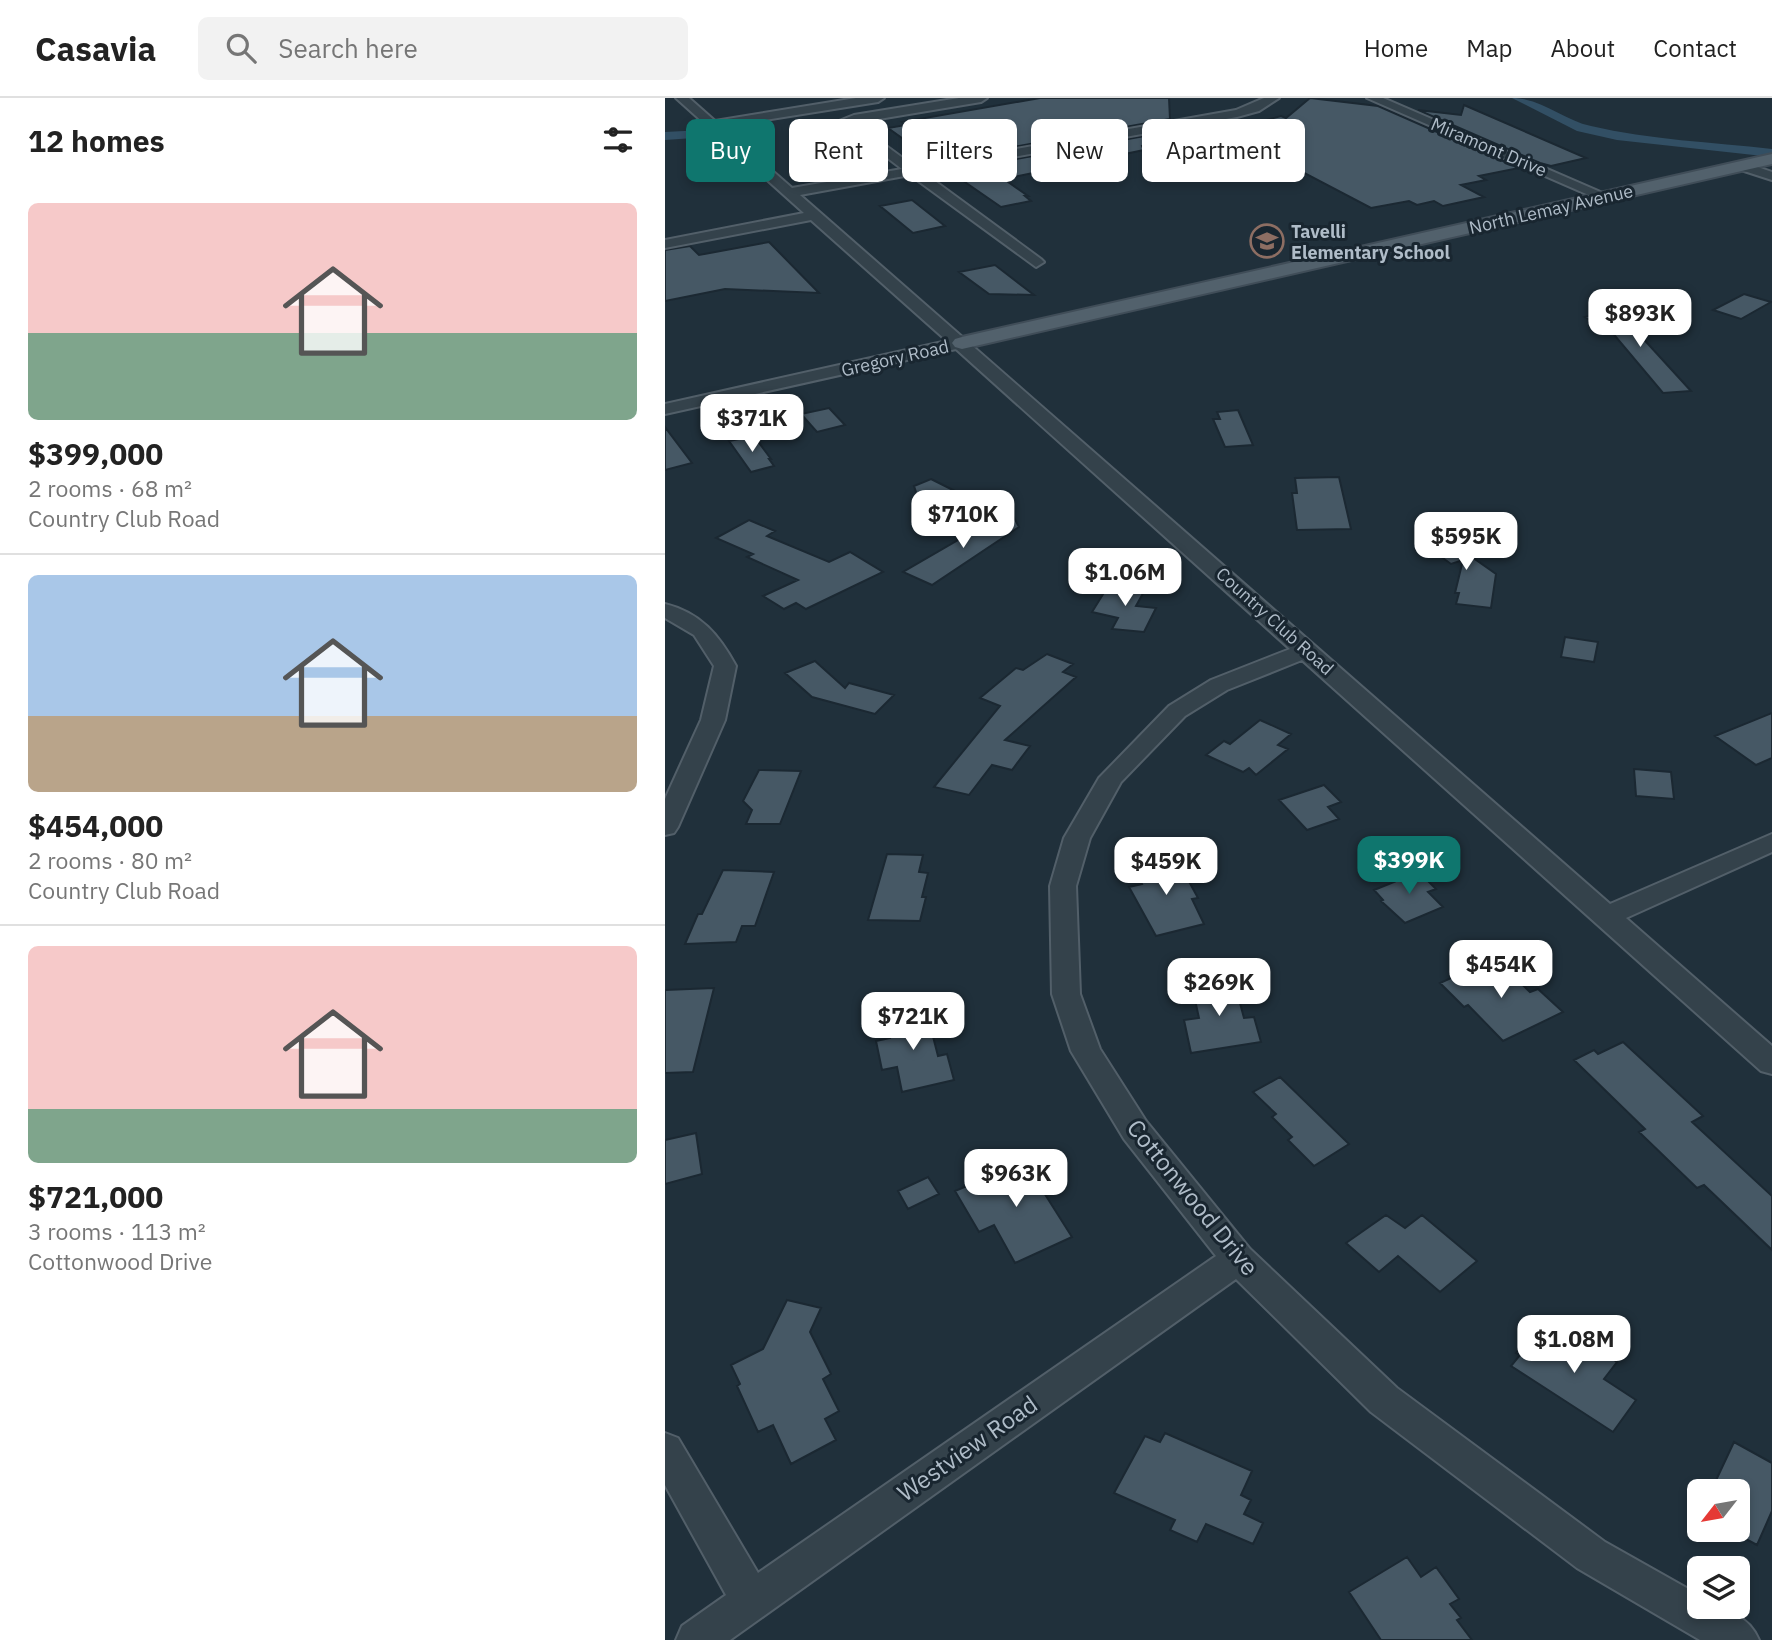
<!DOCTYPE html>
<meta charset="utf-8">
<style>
body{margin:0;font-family:"IBM Plex Sans",sans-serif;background:#f2f2f2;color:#222;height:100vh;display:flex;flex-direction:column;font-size:26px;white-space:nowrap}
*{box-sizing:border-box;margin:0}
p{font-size:23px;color:#767676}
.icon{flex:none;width:38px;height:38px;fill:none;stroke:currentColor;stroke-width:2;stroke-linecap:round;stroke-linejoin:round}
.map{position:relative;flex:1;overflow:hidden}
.sheet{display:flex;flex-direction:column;background:#fff;width:665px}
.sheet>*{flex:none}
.guide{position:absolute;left:21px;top:21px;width:665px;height:63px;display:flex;gap:14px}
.needle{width:46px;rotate:239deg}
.controls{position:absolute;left:1022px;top:1381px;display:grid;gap:14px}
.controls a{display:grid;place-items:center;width:63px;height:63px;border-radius:10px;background:#fff;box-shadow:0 4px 10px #0003;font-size:35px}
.price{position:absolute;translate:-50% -60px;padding:0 16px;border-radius:14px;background:#fff;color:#222;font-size:23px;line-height:46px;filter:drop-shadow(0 2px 4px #0008)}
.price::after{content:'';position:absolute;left:50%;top:42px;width:21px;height:16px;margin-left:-10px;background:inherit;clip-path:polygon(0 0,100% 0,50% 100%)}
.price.current{background:#0f766e;color:#fff}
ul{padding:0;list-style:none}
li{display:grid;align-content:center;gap:14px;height:371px;padding:0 28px}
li+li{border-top:2px solid #e0e0e0}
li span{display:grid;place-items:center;height:217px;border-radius:10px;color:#555}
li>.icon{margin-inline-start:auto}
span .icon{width:126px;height:126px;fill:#fffc;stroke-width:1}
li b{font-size:30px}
h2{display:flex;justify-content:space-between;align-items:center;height:84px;padding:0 28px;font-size:30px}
.chip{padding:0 24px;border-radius:10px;background:#fff;box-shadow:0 4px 10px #0003;font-size:24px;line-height:63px}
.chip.current{background:#0f766e;color:#fff}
header{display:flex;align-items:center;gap:42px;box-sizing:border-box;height:98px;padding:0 35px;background:#fff;border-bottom:2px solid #e0e0e0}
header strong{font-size:33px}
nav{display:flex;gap:38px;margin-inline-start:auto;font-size:24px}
.search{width:490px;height:63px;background:#f2f2f2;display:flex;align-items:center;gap:18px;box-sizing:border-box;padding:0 24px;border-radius:10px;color:#767676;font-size:26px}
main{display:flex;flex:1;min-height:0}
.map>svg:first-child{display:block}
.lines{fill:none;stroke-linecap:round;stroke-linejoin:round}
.canal{fill:#324f64;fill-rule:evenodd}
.building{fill:#465865;stroke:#1b2832;stroke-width:2}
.minor-casing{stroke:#525f69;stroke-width:4}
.major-casing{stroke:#404d58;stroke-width:4}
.minor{fill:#34424b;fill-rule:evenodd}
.major{fill:#52616c;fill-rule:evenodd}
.labels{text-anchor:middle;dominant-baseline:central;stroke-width:6;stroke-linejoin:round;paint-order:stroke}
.far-street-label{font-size:18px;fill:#afbcc8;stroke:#192630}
.far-poi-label{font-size:18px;font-weight:bold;fill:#afbcc8;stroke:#192630;text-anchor:start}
.near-street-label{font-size:24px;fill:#afbcc8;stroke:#192630}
</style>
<header>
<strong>Casavia</strong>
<div class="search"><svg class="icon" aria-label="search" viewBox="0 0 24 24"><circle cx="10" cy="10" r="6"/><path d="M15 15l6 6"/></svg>Search here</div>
<nav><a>Home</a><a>Map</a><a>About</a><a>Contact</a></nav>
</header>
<main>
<section class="sheet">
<h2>12 homes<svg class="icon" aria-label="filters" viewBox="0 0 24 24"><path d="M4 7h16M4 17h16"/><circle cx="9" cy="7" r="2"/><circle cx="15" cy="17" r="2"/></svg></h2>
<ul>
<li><span style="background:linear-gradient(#f6c9c9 60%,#7fa58c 0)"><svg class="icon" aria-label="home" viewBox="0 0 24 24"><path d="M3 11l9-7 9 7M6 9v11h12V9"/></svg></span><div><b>$399,000</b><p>2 rooms · 68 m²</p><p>Country Club Road</p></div></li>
<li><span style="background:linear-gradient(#a9c7e8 65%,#b9a48a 0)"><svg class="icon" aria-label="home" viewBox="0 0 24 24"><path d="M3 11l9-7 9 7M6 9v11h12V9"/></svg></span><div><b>$454,000</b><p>2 rooms · 80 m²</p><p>Country Club Road</p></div></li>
<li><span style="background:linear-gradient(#f6c9c9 75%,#7fa58c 0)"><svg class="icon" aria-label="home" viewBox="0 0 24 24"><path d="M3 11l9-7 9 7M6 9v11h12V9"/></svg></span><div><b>$721,000</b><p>3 rooms · 113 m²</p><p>Cottonwood Drive</p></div></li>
</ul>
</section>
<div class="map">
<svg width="1107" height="1542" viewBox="0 0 1107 1542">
<rect width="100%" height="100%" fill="#20303b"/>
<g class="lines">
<path class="canal" d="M847,0c30,0 51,22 79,28 59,14 121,16 181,23v8l-155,-17 -40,-9z
M38,32l5,1v6l-43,3v-8z"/>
</g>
<path class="building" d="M375,0h129l1,21 -236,42 -46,-33 18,-3 -4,-3z
M645,0l68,8 141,62 -40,8 7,4 -25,5 23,12 -41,9 -9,-5 -17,4 -8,-4 -38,7 -97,-51 -43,8 -43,-24 93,-25 5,2z
M799,7l122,53 -35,8 -11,-3 -122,-53 43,5z
M502,34l-25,14 2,4 -140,29 24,17h-3l6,5 -30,6 -52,-36z
M247,102l33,26 -32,7 -33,-27z
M104,144l50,51 -94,-4 -60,12v-51l25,-4 9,9z
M330,167l39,30 -45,-1 -30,-22z
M1079,196l27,8 -30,17 -28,-9z
M950,211l38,20 -15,4 53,58 -28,2 -52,-62 -26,-14z
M164,310l16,17 -28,7 -16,-18z
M573,312l15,35 -28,2 -12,-28h7l-3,-7z
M0,329l27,36 -27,7z
M89,338l17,23h-2l5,7 -23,6 -22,-31z
M674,379l12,52 -54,1 -5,-37h5l-2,-15z
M266,381l30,15 7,19 -43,6 -11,-33z
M345,412l9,17 -87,58 -29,-13z
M84,422l26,11 -8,5 62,26 21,-10 33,20 -77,37 -10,-6 -12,6 -21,-13 35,-16 -51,-23 6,-3 -37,-16z
M782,436l31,21 -6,2 24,17 -5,34 -35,-4 3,-11h-4l8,-33 -12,4 -30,-22z
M453,486l28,4 -10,18 20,2 -12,24 -32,-3 6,-11 -26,-6 13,-21 8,1z
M900,539l33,5 -4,20 -33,-5z
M382,556l26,10 -10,8 13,5 -71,63 25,6 -18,24 -20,-5 -23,30 -35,-8 66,-81 -20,-8 36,-30 7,2z
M150,563l30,27 4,-5 45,12 -19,19 -63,-17 -27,-24z
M1107,615v45l-16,7 -41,-29z
M595,622l31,14 -13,11 10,4 -32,26 -7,-7 -6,4 -37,-17 18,-14 6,3z
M969,671l37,3 3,27 -38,-3z
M94,672l42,1 -21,53h-34l6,-14 -9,-9z
M659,687l17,17 -13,5 11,12 -32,11 -28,-30z
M222,756l36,1 -4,17 9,1 -6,24h4l-6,24 -52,-1z
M510,758l23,42 -6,1 12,25 -48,12 -27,-49 13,-3 -9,-18z
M751,771l20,20 -8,3 15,15 -38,16 -24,-22 2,-1 -9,-10 20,-8 -4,-3z
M58,772l51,2 -19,54h-13l-6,16 -51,2 13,-30h4z
M823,863l18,18 7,-3 17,16 8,-3 25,23 -60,29 -35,-36 -4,2 -24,-24z
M568,879l11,41 10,-1 7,25 -70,11 -7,-33 15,-2 -8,-36z
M49,890l-21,84 -28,1v-83z
M261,911l12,47 9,-2 7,26 -52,12 -5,-25 -15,3 -6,-29 14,-3 -5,-20z
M958,944l80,74 -11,6 80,74v54l-68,-65 -7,3 -58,-56 6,-3 -71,-69 20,-10 4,4z
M615,979l69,67 -35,22 -26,-26 4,-3 -20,-20 4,-3 -23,-22z
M31,1035l6,41 -37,10v-44z
M372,1058l16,27 -12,5 31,49 -57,26 -21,-38 -15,7 -24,-41z
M263,1079l11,17 -31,15 -10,-18z
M721,1117l19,13 17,-13 55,46 -37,31 -42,-36 -19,16 -33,-29z
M122,1202l34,8 -11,24 21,42 -8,5 16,32 -14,8 11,21 -45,24 -18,-39 -15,7 -21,-46 3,-2 -9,-19 32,-16z
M881,1224l26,17 3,-5 42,28 -13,17 32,21 -23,32 -102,-66 9,-11 -4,-2z
M500,1335l87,38 -11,24 10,5 -7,14 19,9 -10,21 -47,-20 -9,18 -27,-12 5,-10 -61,-27 31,-57 15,6z
M1069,1344l38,21v48l-15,34 -28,-15h9v-39h-27z
M742,1459l14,20 15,-10 23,32 -9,5 11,14 -4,2 15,20h-91l-32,-48z"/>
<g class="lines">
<defs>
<path id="minor" d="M11,0h13l26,23 141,-23h28l-6,4 -156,25 70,61 110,-19 -63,-48 15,-6 105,-17h28l-6,4 -126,21 60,44 321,-57 28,-12h15l-20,13 -22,6 -313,56 117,86 3,3 -8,5 -126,-92 -110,20 810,709 162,-70v18l-146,66 146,128v28l-11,-3 -459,-411 -75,30 -42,26 -64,66 -31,56 -14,48 4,108 20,55 46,72 104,128 147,139 208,154 94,53v11c25,0 50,10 60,34h-59l-123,-72 -206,-156 -135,-133 -506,361h-54l6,-14 44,-31 -61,-110v-52l13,5 80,135 458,-317 -92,-117 -53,-88 -19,-57 -2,-108 14,-48 35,-60 70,-72 42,-26 79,-31 -334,-300 -291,65v-10l282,-63 -136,-121 -146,28v-8l139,-27z
M702,0h16l229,99 -7,4 -5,-1z
M1078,64l29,10v8l-34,-11v-6z
M0,506c36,9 54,31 71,62l-11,54 -47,107 -4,6 -9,2v-36l36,-79 13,-54 -20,-31 -29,-17z"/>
<path id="major" d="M1107,56v10l-810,185 -7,-2 -3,-4 3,-4 7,-2z"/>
</defs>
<use href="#minor" class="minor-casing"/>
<use href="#major" class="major-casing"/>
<use href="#minor" class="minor"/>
<use href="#major" class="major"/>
</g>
<defs>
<symbol id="school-ring" viewBox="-11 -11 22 22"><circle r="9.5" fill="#192630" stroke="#8d6e63" stroke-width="1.5"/><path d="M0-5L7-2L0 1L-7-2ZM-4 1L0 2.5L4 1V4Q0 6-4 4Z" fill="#8d6e63"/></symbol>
</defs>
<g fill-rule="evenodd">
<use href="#school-ring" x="583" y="124" width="38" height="38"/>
</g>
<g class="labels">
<g class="far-street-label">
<text transform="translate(824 49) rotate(23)">Miramont Drive</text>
<text transform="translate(886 111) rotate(-13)">North Lemay Avenue</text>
<text transform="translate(230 260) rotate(-13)">Gregory Road</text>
<text transform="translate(610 523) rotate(42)">Country Club Road</text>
</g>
<g class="far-poi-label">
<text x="626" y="133">Tavelli<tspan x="626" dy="21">Elementary School</tspan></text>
</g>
<g class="near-street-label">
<text transform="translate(528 1099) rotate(51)">Cottonwood Drive</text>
<text transform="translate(302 1350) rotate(-35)">Westview Road</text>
</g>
</g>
</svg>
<div class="controls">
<a><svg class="needle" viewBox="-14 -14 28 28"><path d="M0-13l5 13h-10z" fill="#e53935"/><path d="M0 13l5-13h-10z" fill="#767676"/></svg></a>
<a><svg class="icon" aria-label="layers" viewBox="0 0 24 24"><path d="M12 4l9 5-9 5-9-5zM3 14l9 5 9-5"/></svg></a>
</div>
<b class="price" style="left:975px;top:251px">$893K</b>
<b class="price" style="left:87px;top:356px">$371K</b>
<b class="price" style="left:298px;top:452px">$710K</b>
<b class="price" style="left:801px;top:474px">$595K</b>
<b class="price" style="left:460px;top:510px">$1.06M</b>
<b class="price current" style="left:744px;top:798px">$399K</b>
<b class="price" style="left:501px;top:799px">$459K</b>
<b class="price" style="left:836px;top:902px">$454K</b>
<b class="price" style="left:554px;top:920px">$269K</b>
<b class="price" style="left:248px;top:954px">$721K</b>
<b class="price" style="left:351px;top:1111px">$963K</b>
<b class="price" style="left:909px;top:1277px">$1.08M</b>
<div class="guide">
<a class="chip current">Buy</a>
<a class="chip">Rent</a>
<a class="chip">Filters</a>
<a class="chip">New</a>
<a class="chip">Apartment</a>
</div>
</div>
</main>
